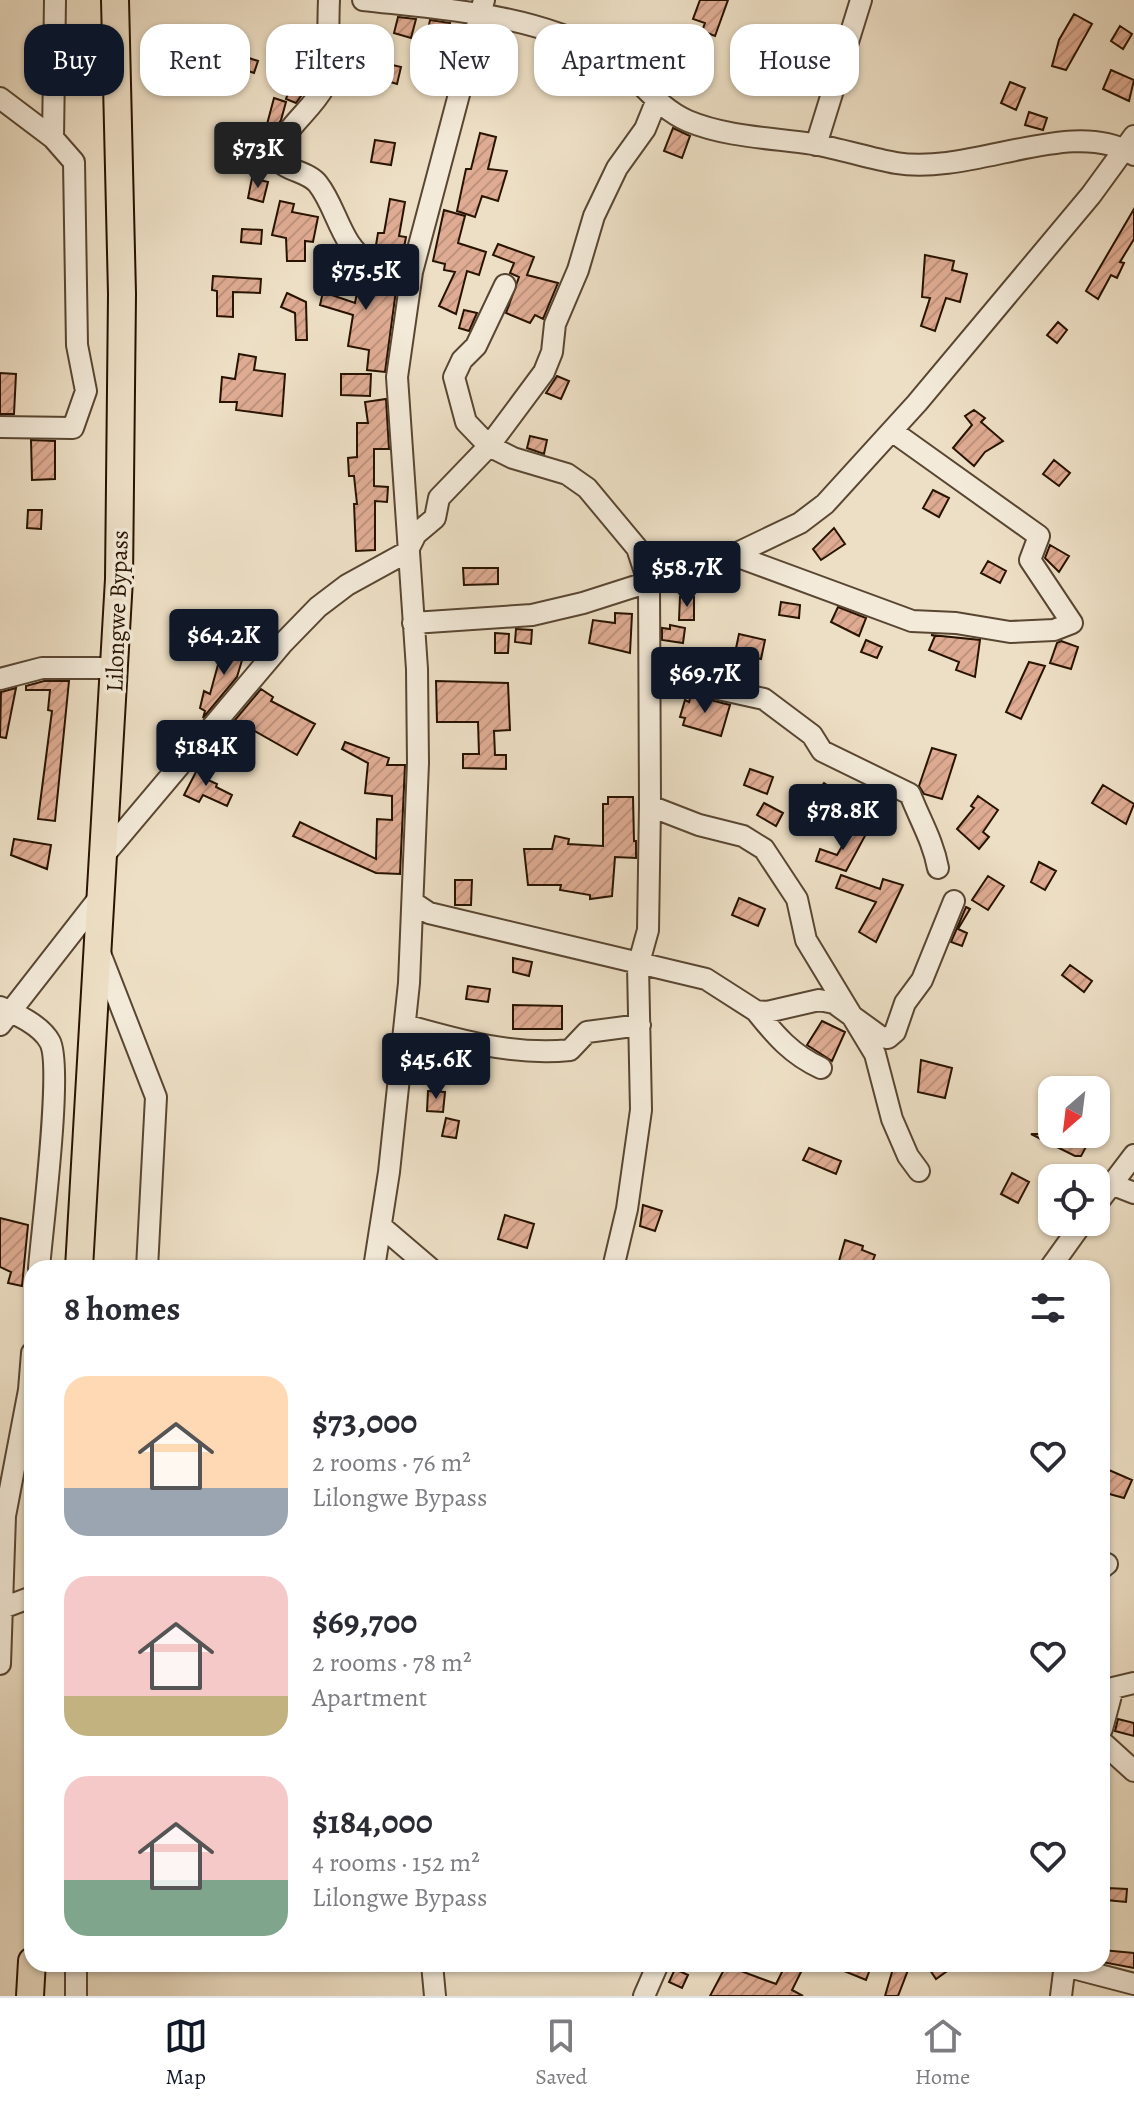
<!DOCTYPE html>
<meta charset="utf-8">
<style>
body{margin:0;font-family:Alegreya,serif;background:#f7f7f7;color:#2b2b33;height:100vh;display:flex;flex-direction:column;font-size:30px;white-space:nowrap}
*{box-sizing:border-box;margin:0}
p{font-size:26px;color:#7c7c81}
.icon{flex:none;width:44px;height:44px;fill:none;stroke:currentColor;stroke-width:2;stroke-linecap:round;stroke-linejoin:round}
.map{position:relative;flex:1;overflow:hidden}
.side{position:absolute;left:24px;top:1260px;width:1086px;height:712px;display:flex;flex-direction:column;background:#fff;border-radius:24px;box-shadow:0 2px 6px #0004}
.side>*{flex:none}
.banner{position:absolute;left:24px;top:24px;width:1086px;height:72px;display:flex;gap:16px}
.needle{width:52px;rotate:208deg}
.tools{position:absolute;left:1038px;top:1076px;display:grid;gap:16px}
.tools a{display:grid;place-items:center;width:72px;height:72px;border-radius:16px;background:#fff;box-shadow:0 2px 6px #0004;font-size:40px}
.price{position:absolute;translate:-50% -68px;padding:0 18px;border-radius:8px;background:#111827;color:#fff;font-size:26px;line-height:52px;filter:drop-shadow(0 2px 4px #0008)}
.price::after{content:'';position:absolute;left:50%;top:48px;width:24px;height:18px;margin-left:-12px;background:inherit;clip-path:polygon(0 0,100% 0,50% 100%)}
.price.current{background:#222;color:#fff}
ul{padding:0;list-style:none}
li{display:flex;align-items:center;gap:24px;height:200px;padding:0 40px}
li span{display:grid;place-items:center;flex:none;width:224px;height:160px;border-radius:24px;color:#555}
li>.icon{margin-inline-start:auto}
span .icon{width:96px;height:96px;fill:#fffc;stroke-width:1}
li b{font-size:34px}
h2{display:flex;justify-content:space-between;align-items:center;height:96px;padding:0 40px;font-size:34px}
.pill{padding:0 28px;border-radius:24px;background:#fff;box-shadow:0 2px 6px #0004;font-size:28px;line-height:72px}
.pill.current{background:#111827;color:#fff}
.dock{display:flex;justify-content:space-around;align-items:center;height:112px;border-top:2px solid #e1e1e2;background:#fff;font-size:22px;color:#7c7c81}
.dock a{display:grid;justify-items:center;gap:4px}
.dock .current{color:#111827}
.map>svg:first-child{display:block}
.building{fill:url(#building-hatch);stroke:#281301;stroke-width:2}
.lines{fill:none;stroke-linecap:round;stroke-linejoin:round}
.minor-casing{stroke:#594632;stroke-width:24}
.major-casing{stroke:#281301;stroke-width:30}
.minor{stroke:#f3ead9;stroke-width:20}
.major{stroke:#eddfc5;stroke-width:26}
.labels{text-anchor:middle;dominant-baseline:central;stroke-width:7;stroke-linejoin:round;paint-order:stroke}
.street-label{font-size:24px;fill:#281301;stroke:#f3ead9}
</style>
<div class="map">
<svg width="1134" height="1996" viewBox="0 0 1134 1996">
<defs>
<pattern id="building-hatch" width="6" height="6" patternUnits="userSpaceOnUse" patternTransform="scale(2)"><rect width="6" height="6" fill="#dfac93"/><path d="M-1 1l2-2M0 6l6-6M5 7l2-2" fill="none" stroke="#bf937d"/></pattern>
</defs>
<rect width="100%" height="100%" fill="#eddfc5"/>
<filter id="stains"><feTurbulence type="fractalNoise" baseFrequency=".0025" numOctaves="4"/><feColorMatrix values="0 0 0 0 .2 0 0 0 0 .09 0 0 0 0 .02 0 0 0 .5 -.17"/></filter>
<radialGradient id="worn" r=".72"><stop offset=".6" stop-color="#630" stop-opacity="0"/><stop offset="1" stop-color="#630" stop-opacity=".3"/></radialGradient>
<path class="building" d="M700,0h28l-13,36 -13,-5 3,-8 -12,-4z
M1074,14l18,10 -26,46 -14,-4 7,-26z
M398,17l18,2 -5,19 -17,-5z
M430,20l20,3 -2,11 -20,-4z
M1120,26l12,8 -9,15 -12,-8z
M240,55l18,6 -4,12 -18,-6z
M297,55h18l-1,15 -16,1z
M388,64l13,3 -4,17 -13,-4z
M1111,70l23,10 -5,21 -26,-12z
M1010,82l15,6 -9,22 -15,-7z
M291,84l15,5 -10,14 -10,-4z
M274,98l12,4 -5,18 -14,23 -13,-7 5,-11 7,3z
M1029,112l18,6 -4,12 -18,-5z
M673,128l17,8 -8,22 -18,-7z
M480,133l16,4 -8,32 19,2 -9,30 -16,-5 -7,21 -18,-6 9,-42h5z
M375,140l20,3 -4,22 -20,-3z
M252,178l16,4 -5,20 -15,-4z
M390,199l15,3 -6,34 7,1 -4,21 -27,-7 3,-18h6z
M280,201l14,3 -2,8 26,5 -5,25 -8,-1v20h-18l-1,-23 -14,-3z
M1134,209v30l-14,23 4,1 -7,15 -6,-3 -13,24 -12,-8z
M444,210l21,6 -7,27 28,9 -7,23 -12,-4 -11,43 -17,-8 16,-34 -11,-2 1,-6 -12,-3z
M242,229l20,1 -1,14 -20,-2z
M498,244l36,13 -7,18 31,8 -15,36 -8,-4 -5,8 -24,-10 13,-36 -9,-4 4,-10 -21,-8z
M333,246l12,15 18,12 34,10 -12,89 -18,-2 2,-20 -21,-4 5,-31 -33,-10 3,-13 32,11 5,-25 -31,-7z
M925,255l29,6 -2,9 15,4 -7,28 -14,-4 -11,33 -14,-5 9,-28 -8,-1z
M213,276l48,3 -1,14 -27,-1v25l-16,-1v-25l-5,-1z
M287,293l19,9 1,38h-11l-1,-27 -14,-6z
M464,310l13,3 -8,18 -10,-3z
M1058,322l9,8 -10,13 -10,-8z
M239,354l17,3 -2,13 31,4 -3,42 -46,-6 1,-8h-17l2,-25 13,2z
M0,373l16,1 -2,40h-14z
M341,374h30l-1,22 -29,-1z
M557,376l12,5 -8,18 -15,-6z
M386,399l3,50h-15v37l14,1 -1,15 -12,-1v49l-19,1 -2,-47h3l-3,-28h-5l-1,-18 9,-1v-34h11l-3,-21z
M974,410l11,8 -4,4 22,19 -18,11 -11,14 -21,-18 19,-23 -7,-9z
M530,436l17,4 -3,14 -17,-6z
M31,440l24,1v38l-23,1z
M1054,460l16,13 -11,13 -16,-12z
M933,490l16,8 -10,19 -16,-9z
M28,510h14l-1,19 -14,-1z
M834,528l11,16 -24,16 -8,-11z
M1050,545l19,11 -10,16 -14,-14z
M988,561l18,10 -6,12 -19,-10z
M463,568h35v16l-34,1z
M680,597h14v23h-15z
M781,602l19,3 -1,13 -20,-3z
M838,607l28,11 -7,18 -28,-14z
M615,613l17,1 -2,39 -41,-10 4,-23 22,3z
M221,621l20,2 -3,15 -19,-3z
M670,625l15,3 -2,15 -21,-3v-12l8,1z
M516,629l16,1 -1,14 -16,-2z
M495,633l14,1 -1,19h-13z
M739,634l26,6 -4,19 -26,-6z
M931,635l49,5 -5,37 -19,-7 3,-8 -30,-12 6,-14z
M248,640l-11,37 -34,41 2,-7 -5,-3 4,-17 6,3 9,-33 19,-19 -2,11z
M866,640l16,7 -5,11 -16,-6z
M1061,641l17,6 -7,22 -21,-6 7,-20z
M1029,662l16,4 -24,53 -15,-7z
M44,681h25l-14,140 -17,-2 14,-108 -4,-1 2,-20h-24v-4z
M436,681l72,2 2,47 -16,1 1,24h11v14l-43,-1v-14h16l-1,-32h-41z
M16,688l-10,50 -6,-1 1,-45z
M261,689l12,8 -2,4 44,23 -18,31 -62,-35z
M691,695l39,10 -9,31 -38,-11 2,-7 -5,-1 5,-17 4,2z
M345,742l44,16 -2,7h18l-5,109 -24,-1 -83,-37 7,-14 76,37 1,-40 15,1v-24l-27,-3 3,-30 -26,-14z
M932,748l24,7 -14,44 -18,-5 -5,-8z
M199,766l12,6 -3,8 9,4 -1,3 16,8 -5,11 -24,-11 -4,7 -15,-7z
M750,769l23,8 -6,17 -23,-9z
M824,783l19,13 -10,14 -17,-16z
M1103,785l31,19 -8,20 -34,-21z
M978,796l20,14 -15,22 6,5 -10,12 -22,-20 17,-21 -3,-2z
M608,797h25l1,44h2v17l-21,-1 -3,39 -22,3v-4l-30,-5 1,-5h-33l-4,-36h28l3,-13 14,3 -1,5 35,2v-42h5z
M764,803l19,10 -7,13 -19,-11z
M853,827l13,7 -20,37 -30,-10 4,-12 17,6z
M14,839l37,6 -4,24 -36,-14z
M1039,862l17,9 -11,19 -14,-8z
M841,875l39,14 3,-10 20,6 -27,57 -17,-10 17,-30 -40,-14z
M988,876l16,10 -16,24 -16,-10z
M455,880h17l-1,25h-16z
M739,898l26,11 -7,17 -26,-11z
M966,907l4,2 -12,20 9,4 -5,13 -11,-4z
M513,958l19,4 -3,14 -16,-4z
M1070,965l22,16 -8,11 -22,-17z
M468,986l22,3 -2,13 -22,-3z
M513,1005l49,1v23h-49z
M822,1021l23,11 -13,29 -25,-16z
M921,1060l31,8 -7,30 -27,-6z
M428,1091l17,1 -2,20 -16,-1z
M446,1118l13,3 -3,17 -14,-2z
M1031,1134h62l-12,22h-6z
M809,1148l32,13 -5,13 -33,-14z
M1012,1173l17,9 -11,21 -17,-9z
M643,1205l19,6 -7,20 -15,-5z
M505,1215l29,9 -7,24 -29,-9z
M0,1218l28,7 -6,61 -14,-3 3,-11 -11,-5z
M845,1240l18,6 -1,4 13,5 -5,13h-33z
M1102,1467l30,13 -8,18 -22,-6z
M1118,1719l16,4v13l-19,-5z
M1107,1888l20,1 -1,13 -20,-2z
M1102,1950l32,3v15l-32,-6z
M727,1964h13l-2,6 38,14 10,-20h19l-13,26 11,6h-93z
M827,1964h45l-6,16z
M926,1964h31l-21,15z
M894,1965l14,5 -10,26h-13z
M675,1969l13,6 -6,13 -13,-6z"/>
<g class="lines">
<defs>
<path id="minor" d="M329,0c-1,16 0,77 -5,87 -13,25 -43,42 -48,71 11,14 32,13 42,26 19,24 23,63 51,78 11,7 31,8 43,10
M363,0c80,9 170,14 241,54 33,18 49,52 84,67 38,16 85,17 125,23 28,5 56,14 83,19 76,13 177,-48 238,-8
M0,98l53,40
M816,145l45,-145
M505,285l-29,61 -14,14 -8,17 12,45 23,24 24,12 54,16 20,14 50,60 12,36 1,222 49,19 44,11 21,13 33,50 9,41 69,114 17,65 16,37 11,15
M0,427l73,1 13,-37 -9,-46 -3,-183 -21,-24 2,-138
M733,555l179,66 44,2 54,9 44,-2 18,-7 -42,-63 9,-24 -147,-105
M413,623l119,-8 51,-12 150,-48 67,-32 25,-19 92,-101 174,-208 43,-59
M650,670l55,16 59,13 48,36 10,16 88,43c10,26 23,47 28,74
M0,679l42,-11h73
M105,854l177,-210 36,-37 29,-22 60,-33 9,-18 19,-16 4,-20 50,-52 55,-74 8,-20 3,-28 23,-54 16,-54 23,-48 28,-39 11,-27
M414,903l15,10 277,66 50,32 11,1 52,-12 15,3 47,34 7,1 7,-6 10,-29 17,-23 32,-79
M100,953l56,144 -9,171
M0,1007c16,7 41,18 50,35 13,25 -8,188 -11,226
M756,1011c19,24 36,44 65,57
M0,1025l103,-132
M405,1025c53,15 109,31 165,25l17,-18 53,-7
M1111,1184l23,9
M1096,1205l38,-50
M382,1227l48,41
M374,1268l15,-96 20,-189 9,-220 -1,-94 -20,-292 15,-105 72,-272
M613,1268l14,-59 14,-99 -3,-144 10,-36 2,-124
M1050,1268l33,-46
M1102,1568l5,-4
M0,1609l32,-12
M0,1664l5,-148 24,-126 3,-37
M1102,1729l11,-41 21,-5
M1102,1742l32,29
M76,1964v32
M432,1964l3,32
M1065,1966l69,18
M644,1996l14,-32
M1061,1996l4,-32"/>
<path id="major" d="M79,1268l40,-689 3,-285 -7,-294
M30,1996l2,-35"/>
</defs>
<use href="#minor" class="minor-casing"/>
<use href="#major" class="major-casing"/>
<use href="#minor" class="minor"/>
<use href="#major" class="major"/>
</g>
<g class="labels">
<g class="street-label">
<text transform="translate(117 611) rotate(-88)">Lilongwe Bypass</text>
</g>
</g>
<rect width="100%" height="100%" filter="url(#stains)"/>
<rect width="100%" height="100%" fill="url(#worn)"/>
</svg>
<div class="tools">
<a><svg class="needle" viewBox="-14 -14 28 28"><path d="M0-13l5 13h-10z" fill="#e53935"/><path d="M0 13l5-13h-10z" fill="#7c7c81"/></svg></a>
<a><svg class="icon" aria-label="locate" viewBox="0 0 24 24"><circle cx="12" cy="12" r="6"/><path d="M12 2v4M12 18v4M2 12h4M18 12h4"/></svg></a>
</div>
<b class="price current" style="left:258px;top:190px">$73K</b>
<b class="price" style="left:366px;top:312px">$75.5K</b>
<b class="price" style="left:687px;top:609px">$58.7K</b>
<b class="price" style="left:224px;top:677px">$64.2K</b>
<b class="price" style="left:705px;top:715px">$69.7K</b>
<b class="price" style="left:206px;top:788px">$184K</b>
<b class="price" style="left:843px;top:852px">$78.8K</b>
<b class="price" style="left:436px;top:1101px">$45.6K</b>
<div class="banner">
<a class="pill current">Buy</a>
<a class="pill">Rent</a>
<a class="pill">Filters</a>
<a class="pill">New</a>
<a class="pill">Apartment</a>
<a class="pill">House</a>
</div>
<section class="side">
<h2>8 homes<svg class="icon" aria-label="filters" viewBox="0 0 24 24"><path d="M4 7h16M4 17h16"/><circle cx="9" cy="7" r="2"/><circle cx="15" cy="17" r="2"/></svg></h2>
<ul>
<li><span style="background:linear-gradient(#ffd9b3 70%,#9aa5b1 0)"><svg class="icon" aria-label="home" viewBox="0 0 24 24"><path d="M3 11l9-7 9 7M6 9v11h12V9"/></svg></span><div><b>$73,000</b><p>2 rooms · 76 m²</p><p>Lilongwe Bypass</p></div><svg class="icon" aria-label="heart" viewBox="0 0 24 24"><path d="M12 20l-8-8c-3-5 5-10 8-4 3-6 11-1 8 4z"/></svg></li>
<li><span style="background:linear-gradient(#f6c9c9 75%,#c2b280 0)"><svg class="icon" aria-label="home" viewBox="0 0 24 24"><path d="M3 11l9-7 9 7M6 9v11h12V9"/></svg></span><div><b>$69,700</b><p>2 rooms · 78 m²</p><p>Apartment</p></div><svg class="icon" aria-label="heart" viewBox="0 0 24 24"><path d="M12 20l-8-8c-3-5 5-10 8-4 3-6 11-1 8 4z"/></svg></li>
<li><span style="background:linear-gradient(#f6c9c9 65%,#7fa58c 0)"><svg class="icon" aria-label="home" viewBox="0 0 24 24"><path d="M3 11l9-7 9 7M6 9v11h12V9"/></svg></span><div><b>$184,000</b><p>4 rooms · 152 m²</p><p>Lilongwe Bypass</p></div><svg class="icon" aria-label="heart" viewBox="0 0 24 24"><path d="M12 20l-8-8c-3-5 5-10 8-4 3-6 11-1 8 4z"/></svg></li>
</ul>
</section>
</div>
<nav class="dock">
<a class="current"><svg class="icon" aria-label="map" viewBox="0 0 24 24"><path d="M3 6l6-2 6 2 6-2v14l-6 2-6-2-6 2zM9 4v14M15 6v14"/></svg>Map</a>
<a><svg class="icon" aria-label="saved" viewBox="0 0 24 24"><path d="M7 4h10v16l-5-4-5 4z"/></svg>Saved</a>
<a><svg class="icon" aria-label="home" viewBox="0 0 24 24"><path d="M3 11l9-7 9 7M6 9v11h12V9"/></svg>Home</a>
</nav>
